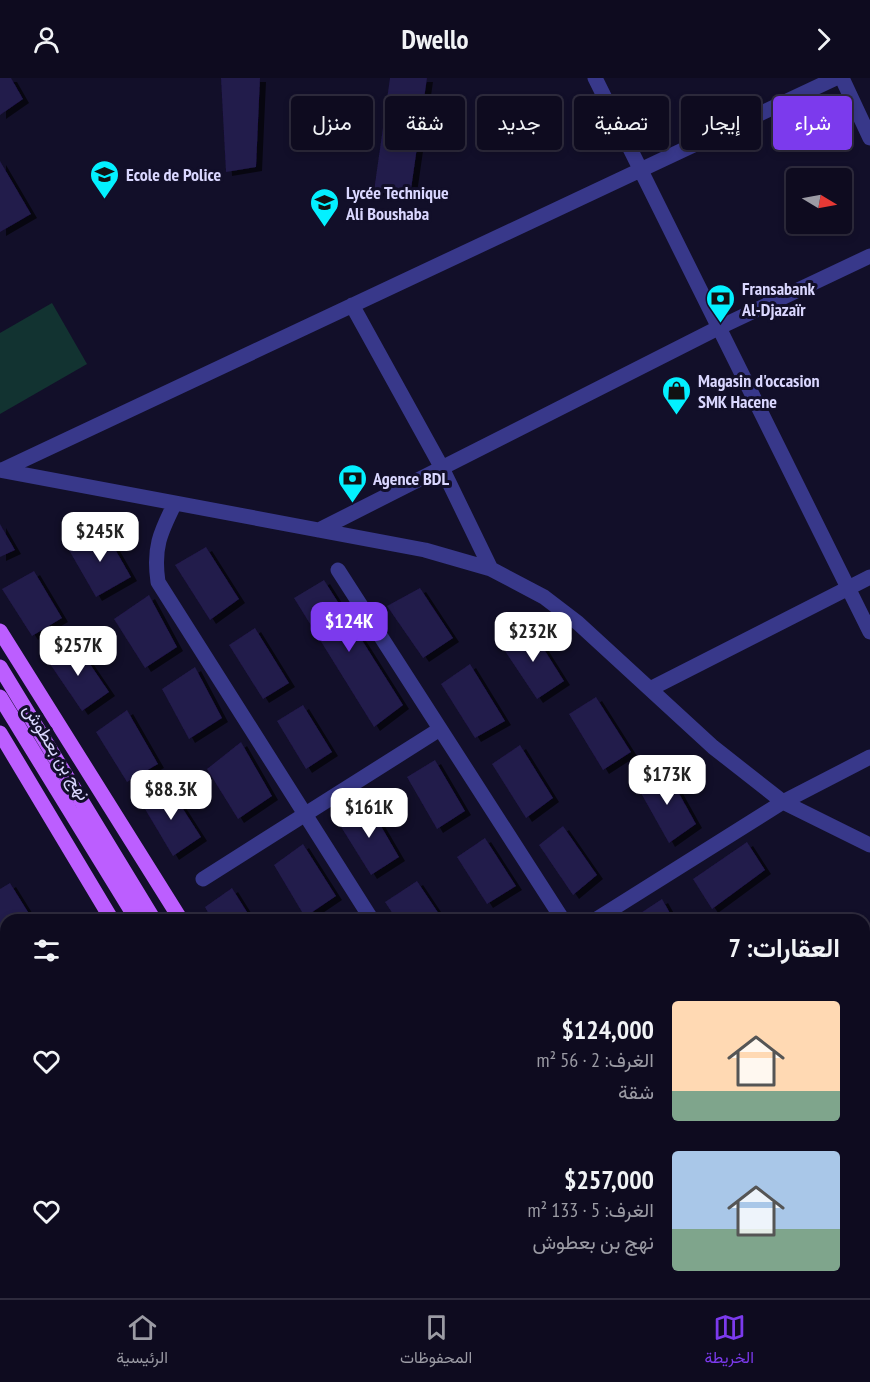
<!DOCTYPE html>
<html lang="ar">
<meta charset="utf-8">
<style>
body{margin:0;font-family:"PT Sans Narrow",Vazirmatn,sans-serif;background:#171428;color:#f1f3f6;direction:rtl;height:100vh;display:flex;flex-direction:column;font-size:22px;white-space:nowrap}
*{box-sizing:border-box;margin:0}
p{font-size:20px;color:#9b9ba4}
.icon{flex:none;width:33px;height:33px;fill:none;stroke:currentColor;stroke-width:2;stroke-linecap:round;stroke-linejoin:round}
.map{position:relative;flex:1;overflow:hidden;direction:ltr}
.drawer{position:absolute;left:0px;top:836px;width:870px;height:386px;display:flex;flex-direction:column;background:#0e0b1f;border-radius:18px 18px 0 0;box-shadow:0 3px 9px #0003,0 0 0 2px #2e2b3d;direction:rtl}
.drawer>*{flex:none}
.guide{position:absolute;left:18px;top:18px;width:834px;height:54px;direction:rtl;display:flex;gap:12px}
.needle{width:39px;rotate:100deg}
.buttons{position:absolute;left:786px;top:90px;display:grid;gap:12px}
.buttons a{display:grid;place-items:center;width:66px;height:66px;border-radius:6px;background:#0e0b1f;box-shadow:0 3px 9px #0003,0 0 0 2px #2e2b3d;font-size:30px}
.price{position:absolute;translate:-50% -51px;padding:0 14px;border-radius:12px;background:#fff;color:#222;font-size:20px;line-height:39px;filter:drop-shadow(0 2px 3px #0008)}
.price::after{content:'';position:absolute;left:50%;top:36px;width:18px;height:14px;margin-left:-9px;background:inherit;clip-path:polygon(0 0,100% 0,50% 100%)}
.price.selected{background:#7c3aed;color:#fff}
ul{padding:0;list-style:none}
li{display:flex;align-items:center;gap:18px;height:150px;padding:0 30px}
li span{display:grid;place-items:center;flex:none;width:168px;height:120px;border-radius:6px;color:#555}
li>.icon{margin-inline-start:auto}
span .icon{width:72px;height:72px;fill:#fffc;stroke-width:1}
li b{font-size:26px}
h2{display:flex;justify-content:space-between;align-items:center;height:72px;padding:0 30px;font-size:26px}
.tag{padding:0 21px;border-radius:6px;background:#0e0b1f;box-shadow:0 3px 9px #0003,0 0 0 2px #2e2b3d;font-size:21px;line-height:54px}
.tag.selected{background:#7c3aed;color:#fff}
header{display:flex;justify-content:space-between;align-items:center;height:78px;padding:0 30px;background:#0e0b1f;font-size:27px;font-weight:700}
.dock{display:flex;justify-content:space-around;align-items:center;height:84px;border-top:2px solid #2e2b3d;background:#0e0b1f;font-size:16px;color:#9b9ba4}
.dock a{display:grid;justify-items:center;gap:3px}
.dock .selected{color:#7c3aed}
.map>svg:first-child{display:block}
.green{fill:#123331}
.building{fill:#221a4b;filter:url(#shadow)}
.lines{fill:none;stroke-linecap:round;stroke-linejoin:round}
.primary-tunnel{stroke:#302d49;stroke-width:15;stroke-dasharray:15 8;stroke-linecap:butt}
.minor{stroke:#38388a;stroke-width:15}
.secondary{stroke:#6e70ff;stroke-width:15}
.primary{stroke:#bc5eff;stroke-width:15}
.labels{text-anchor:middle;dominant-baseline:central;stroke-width:6;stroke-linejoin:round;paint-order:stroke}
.poi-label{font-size:18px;font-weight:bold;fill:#dad7ff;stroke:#120f29;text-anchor:start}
.street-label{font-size:18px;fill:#dad7ff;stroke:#120f29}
</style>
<header><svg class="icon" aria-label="forward" viewBox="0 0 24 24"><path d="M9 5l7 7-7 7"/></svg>Dwello<svg class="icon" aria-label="person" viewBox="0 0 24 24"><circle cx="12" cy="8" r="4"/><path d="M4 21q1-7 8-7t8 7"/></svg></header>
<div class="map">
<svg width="870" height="1220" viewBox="0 0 870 1220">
<defs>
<filter id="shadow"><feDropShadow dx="6" dy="4" stdDeviation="0" flood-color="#0009"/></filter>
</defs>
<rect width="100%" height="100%" fill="#120f29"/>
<path class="green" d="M52,225l35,61 -87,50v-81z"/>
<path class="building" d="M0,0h11l12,21 -23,16z
M221,0h39l-4,89 -30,5z
M390,0h37l-17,118 -36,-5z
M0,83l31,53 -31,18z
M0,446l15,26 -15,7z
M103,450l28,49 -35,20 -27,-47z
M206,469l33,52 -29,21 -35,-55z
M34,493l28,47 -30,18 -30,-47z
M324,502l79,125 -29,22 -80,-129z
M420,510l33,50 -30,20 -36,-52z
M149,517l28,52 -32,21 -31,-49z
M530,549l34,54 -27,18 -36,-54z
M255,550l34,55 -26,16 -34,-54z
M75,564l34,50 -27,19 -34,-50z
M470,586l35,57 -30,17 -34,-54z
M195,589l27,51 -33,21 -27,-50z
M596,619l35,55 -28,18 -34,-56z
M303,627l29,47 -26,17 -29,-48z
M127,632l31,54 -31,18 -31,-50z
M241,664l31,54 -34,23 -31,-50z
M520,667l33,53 -27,20 -34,-54z
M435,682l30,51 -28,18 -30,-52z
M666,692l30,54 -27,19 -32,-57z
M169,709l32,50 -28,19 -31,-52z
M367,724l32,55 -28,18 -33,-53z
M563,748l34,49 -24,20 -34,-50z
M485,760l31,48 -29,18 -30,-47z
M747,764l18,28 -53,39 -19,-30z
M303,766l33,52 -31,21 -31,-52z
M417,803l26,39h-46l-12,-18z
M10,805l23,37h-27v25l-6,-10v-46z
M232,810l20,32h-40l-7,-13z
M662,821l12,21h-44z
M864,1002l6,11v7l-6,3z
M864,1161h6v24h-6z
M864,1209h2l-1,11h-34l1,-5h32z
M404,1215h16l2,5h-21z
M583,1215h74l-9,5h-62z
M708,1215h7l3,5h-19z"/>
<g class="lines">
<path class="primary-tunnel" d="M337,1220l1,-5"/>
<path class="minor" d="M595,0l275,554
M842,0l28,60
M352,227l90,163 49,101
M0,392l425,80 66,19 53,28 34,26 135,124 70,55 87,43
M2,392l834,-392
M175,425c-15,30 -22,45 -17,79l214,338
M319,452l399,-202 152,-72
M338,492l225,350
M650,611l220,-112
M203,801l237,-150
M595,842l188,-118 87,-45
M0,928l6,9
M0,971l6,-5
M0,1062l6,10
M50,1215v5
M464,1215l5,5"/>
<path class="secondary" d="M864,902l6,-3
M864,938l6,-3"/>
<path class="primary" d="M0,553l181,289
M0,589l154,253
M0,619l137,223
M0,655l112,187
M306,1215l1,5
M359,1220l3,-5"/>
</g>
<defs>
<symbol id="university-pin" viewBox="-11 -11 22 30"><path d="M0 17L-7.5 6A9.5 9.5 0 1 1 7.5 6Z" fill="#03f0ff" stroke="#120f29"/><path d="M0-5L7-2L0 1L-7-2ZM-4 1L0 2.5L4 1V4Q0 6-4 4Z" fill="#111"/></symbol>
<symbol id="school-pin" viewBox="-11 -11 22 30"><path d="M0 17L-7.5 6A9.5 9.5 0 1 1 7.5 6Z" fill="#03f0ff" stroke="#120f29"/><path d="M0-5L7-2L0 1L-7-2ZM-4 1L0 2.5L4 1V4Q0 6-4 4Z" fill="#111"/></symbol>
<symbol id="bank-pin" viewBox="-11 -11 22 30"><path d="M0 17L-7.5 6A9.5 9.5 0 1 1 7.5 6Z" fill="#03f0ff" stroke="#120f29"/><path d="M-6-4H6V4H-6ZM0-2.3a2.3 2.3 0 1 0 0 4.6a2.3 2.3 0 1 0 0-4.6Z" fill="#111"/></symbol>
<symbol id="shop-pin" viewBox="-11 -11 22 30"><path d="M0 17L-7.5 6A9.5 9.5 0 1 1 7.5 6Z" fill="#03f0ff" stroke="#120f29"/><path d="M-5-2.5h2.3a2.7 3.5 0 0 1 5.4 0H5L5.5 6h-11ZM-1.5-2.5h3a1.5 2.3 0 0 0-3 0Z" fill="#111"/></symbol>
</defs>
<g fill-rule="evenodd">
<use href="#university-pin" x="88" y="80" width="33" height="45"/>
<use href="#school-pin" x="308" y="108" width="33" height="45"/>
<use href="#bank-pin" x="704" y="204" width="33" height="45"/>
<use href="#shop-pin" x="660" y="296" width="33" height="45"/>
<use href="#bank-pin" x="336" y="384" width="33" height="45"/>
</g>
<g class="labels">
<g class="poi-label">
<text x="126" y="96">Ecole de Police</text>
<text x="346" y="114">Lycée Technique<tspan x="346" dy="21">Ali Boushaba</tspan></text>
<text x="742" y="210">Fransabank<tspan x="742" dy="21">Al-Djazaïr</tspan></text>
<text x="698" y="302">Magasin d'occasion<tspan x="698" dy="21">SMK Hacene</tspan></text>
<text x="373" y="400">Agence BDL</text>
</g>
<g class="street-label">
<text transform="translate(57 674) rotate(58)">نهج بن بعطوش</text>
</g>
</g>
</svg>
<div class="buttons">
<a><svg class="needle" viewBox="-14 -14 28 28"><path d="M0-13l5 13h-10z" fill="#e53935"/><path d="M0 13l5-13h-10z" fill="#9b9ba4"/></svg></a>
</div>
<b class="price" style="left:100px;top:485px">$245K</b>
<b class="price selected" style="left:349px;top:575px">$124K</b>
<b class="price" style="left:533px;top:585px">$232K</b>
<b class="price" style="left:78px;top:599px">$257K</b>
<b class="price" style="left:667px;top:728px">$173K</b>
<b class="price" style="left:171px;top:743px">$88.3K</b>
<b class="price" style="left:369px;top:761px">$161K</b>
<div class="guide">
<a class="tag selected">شراء</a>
<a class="tag">إيجار</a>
<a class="tag">تصفية</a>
<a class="tag">جديد</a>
<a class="tag">شقة</a>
<a class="tag">منزل</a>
</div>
<section class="drawer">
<h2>العقارات: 7<svg class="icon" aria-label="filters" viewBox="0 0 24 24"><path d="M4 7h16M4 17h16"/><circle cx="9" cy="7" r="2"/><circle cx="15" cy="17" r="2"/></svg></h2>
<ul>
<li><span style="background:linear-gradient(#ffd9b3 75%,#7fa58c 0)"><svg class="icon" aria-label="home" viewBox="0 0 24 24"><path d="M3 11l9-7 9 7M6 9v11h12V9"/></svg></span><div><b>$124,000</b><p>الغرف: 2 · 56 m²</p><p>شقة</p></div><svg class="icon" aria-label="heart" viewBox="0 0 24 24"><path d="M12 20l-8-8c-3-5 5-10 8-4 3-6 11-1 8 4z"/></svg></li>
<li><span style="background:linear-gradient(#a9c7e8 65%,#7fa58c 0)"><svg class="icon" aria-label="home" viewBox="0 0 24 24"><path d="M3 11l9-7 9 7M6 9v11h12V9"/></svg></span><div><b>$257,000</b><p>الغرف: 5 · 133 m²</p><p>نهج بن بعطوش</p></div><svg class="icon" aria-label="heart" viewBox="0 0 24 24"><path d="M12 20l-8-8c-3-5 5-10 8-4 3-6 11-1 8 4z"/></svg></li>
</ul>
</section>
</div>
<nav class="dock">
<a class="selected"><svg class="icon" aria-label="map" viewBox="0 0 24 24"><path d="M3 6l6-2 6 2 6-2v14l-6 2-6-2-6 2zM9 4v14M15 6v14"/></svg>الخريطة</a>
<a><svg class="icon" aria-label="saved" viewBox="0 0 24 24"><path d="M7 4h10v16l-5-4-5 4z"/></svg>المحفوظات</a>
<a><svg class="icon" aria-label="home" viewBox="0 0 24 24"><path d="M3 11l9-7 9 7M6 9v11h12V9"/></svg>الرئيسية</a>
</nav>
